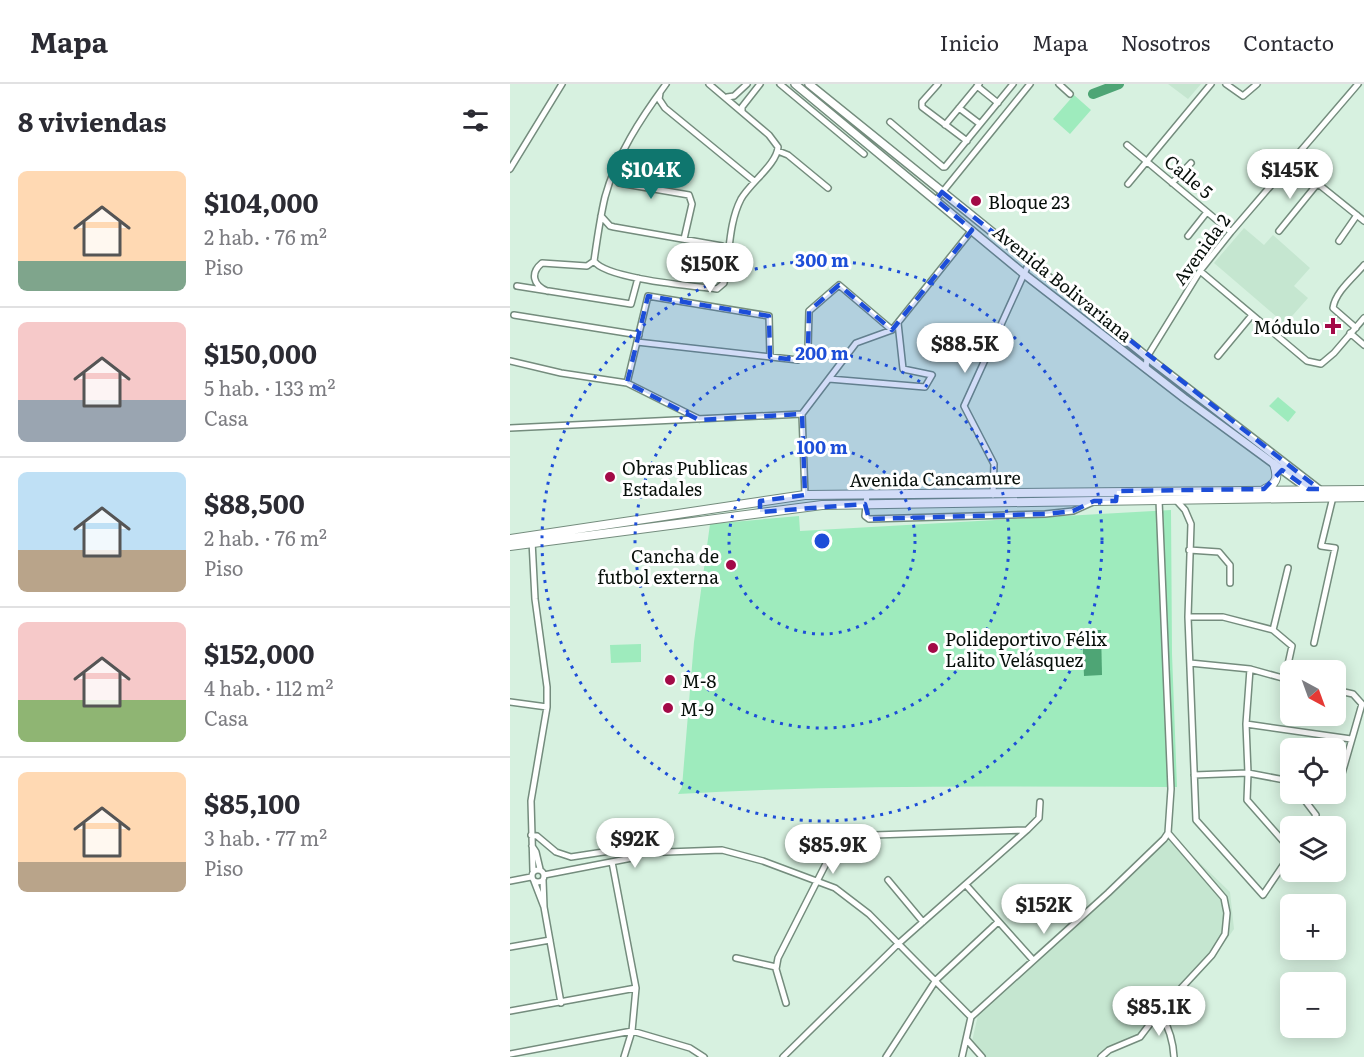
<!DOCTYPE html>
<html lang="es">
<meta charset="utf-8">
<style>
body{margin:0;font-family:Literata,serif;background:#f2f2f3;color:#2b2b33;height:100vh;display:flex;flex-direction:column;font-size:22px;white-space:nowrap}
*{box-sizing:border-box;margin:0}
p{font-size:20px;color:#7c7c81}
.icon{flex:none;width:33px;height:33px;fill:none;stroke:currentColor;stroke-width:2;stroke-linecap:round;stroke-linejoin:round}
.map{position:relative;flex:1;overflow:hidden}
.side{display:flex;flex-direction:column;background:#fff;width:510px}
.side>*{flex:none}
.needle{width:39px;rotate:139deg}
.fabs{position:absolute;left:770px;top:576px;display:grid;gap:12px}
.fabs a{display:grid;place-items:center;width:66px;height:66px;border-radius:9px;background:#fff;box-shadow:0 3px 15px #0003;font-size:30px}
.price{position:absolute;translate:-50% -51px;padding:0 14px;border-radius:21px;background:#fff;color:#222;font-size:20px;line-height:39px;filter:drop-shadow(0 2px 3px #0008)}
.price::after{content:'';position:absolute;left:50%;top:36px;width:18px;height:14px;margin-left:-9px;background:inherit;clip-path:polygon(0 0,100% 0,50% 100%)}
.price.selected{background:#0f766e;color:#fff}
ul{padding:0;list-style:none}
li{display:flex;align-items:center;gap:18px;height:150px;padding:0 18px}
li+li{border-top:2px solid #e1e1e2}
li span{display:grid;place-items:center;flex:none;width:168px;height:120px;border-radius:9px;color:#555}
li>.icon{margin-inline-start:auto}
span .icon{width:72px;height:72px;fill:#fffc;stroke-width:1}
li b{font-size:26px}
h2{display:flex;justify-content:space-between;align-items:center;height:72px;padding:0 18px;font-size:26px}
header{display:flex;align-items:center;gap:36px;box-sizing:border-box;height:84px;padding:0 30px;background:#fff;border-bottom:2px solid #e1e1e2}
header strong{font-size:28px}
nav{display:flex;gap:33px;margin-inline-start:auto;font-size:21px}
main{display:flex;flex:1;min-height:0}
.map>svg:first-child{display:block}
.built{fill:#c5e6d0}
.green{fill:#9eebbd}
.water{fill:#4ea575}
.lines{fill:none;stroke-linecap:round;stroke-linejoin:round}
.river{stroke:#4ea575;stroke-width:10}
.minor-casing{stroke:#748c7d;stroke-width:8}
.tertiary-casing{stroke:#748c7d;stroke-width:10}
.secondary-casing{stroke:#748c7d;stroke-width:10}
.minor{stroke:#fff;stroke-width:5}
.tertiary{stroke:#fff;stroke-width:7}
.secondary{stroke:#fff;stroke-width:8}
.marked{fill:#1d4ed8;fill-opacity:0.2;stroke:#1d4ed8;stroke-width:4.5;stroke-dasharray:12 8;stroke-linejoin:round}
.ring{fill:none;stroke:#1d4ed8;stroke-width:3;stroke-dasharray:3 6}
.poi-dot{fill:#a30a47;stroke:#fff;stroke-width:2}
.labels{text-anchor:middle;dominant-baseline:central;stroke-width:6;stroke-linejoin:round;paint-order:stroke}
.street-label{font-size:18px;fill:#070f0a;stroke:#fff}
.poi-label{font-size:18px;fill:#070f0a;stroke:#fff;text-anchor:start}
.centre{fill:#1d4ed8;stroke:#fff;stroke-width:3}
.ring-label{font-size:18px;text-anchor:middle;font-weight:bold;fill:#1d4ed8;stroke:#fff;stroke-width:6;stroke-linejoin:round;paint-order:stroke}
</style>
<header>
<strong>Mapa</strong>
<nav><a>Inicio</a><a>Mapa</a><a>Nosotros</a><a>Contacto</a></nav>
</header>
<main>
<section class="side">
<h2>8 viviendas<svg class="icon" aria-label="filters" viewBox="0 0 24 24"><path d="M4 7h16M4 17h16"/><circle cx="9" cy="7" r="2"/><circle cx="15" cy="17" r="2"/></svg></h2>
<ul>
<li><span style="background:linear-gradient(#ffd9b3 75%,#7fa58c 0)"><svg class="icon" aria-label="home" viewBox="0 0 24 24"><path d="M3 11l9-7 9 7M6 9v11h12V9"/></svg></span><div><b>$104,000</b><p>2 hab. · 76 m²</p><p>Piso</p></div></li>
<li><span style="background:linear-gradient(#f6c9c9 65%,#9aa5b1 0)"><svg class="icon" aria-label="home" viewBox="0 0 24 24"><path d="M3 11l9-7 9 7M6 9v11h12V9"/></svg></span><div><b>$150,000</b><p>5 hab. · 133 m²</p><p>Casa</p></div></li>
<li><span style="background:linear-gradient(#bfe0f5 65%,#b9a48a 0)"><svg class="icon" aria-label="home" viewBox="0 0 24 24"><path d="M3 11l9-7 9 7M6 9v11h12V9"/></svg></span><div><b>$88,500</b><p>2 hab. · 76 m²</p><p>Piso</p></div></li>
<li><span style="background:linear-gradient(#f6c9c9 65%,#8fb573 0)"><svg class="icon" aria-label="home" viewBox="0 0 24 24"><path d="M3 11l9-7 9 7M6 9v11h12V9"/></svg></span><div><b>$152,000</b><p>4 hab. · 112 m²</p><p>Casa</p></div></li>
<li><span style="background:linear-gradient(#ffd9b3 75%,#b9a48a 0)"><svg class="icon" aria-label="home" viewBox="0 0 24 24"><path d="M3 11l9-7 9 7M6 9v11h12V9"/></svg></span><div><b>$85,100</b><p>3 hab. · 77 m²</p><p>Piso</p></div></li>
</ul>
</section>
<div class="map">
<svg width="854" height="973" viewBox="0 0 854 973">
<rect width="100%" height="100%" fill="#d7f1e0"/>
<path class="built" d="M658,0h33l-13,15z
M734,144l20,17 9,-10 37,33 -16,18 14,12 -23,26 -71,-61z
M661,751l59,57 4,37 -24,34 -68,75 -28,12 -8,7h-125l-10,-11 7,-31z"/>
<path class="green" d="M564,11l17,15 -21,24 -17,-15z
M768,313l18,15 -8,10 -19,-16z
M661,426l1,144 5,133c-166,0 -333,-3 -499,7l4,-7 12,-145 16,-118 89,-8 1,15z
M131,560v18l-30,1 -1,-18z"/>
<path class="water" d="M572,546h19l1,45 -18,1z"/>
<g class="lines">
<path class="river" d="M583,10l26,-10"/>
<defs>
<path id="minor" d="M270,0l84,70
M428,0l-16,18v5l45,34
M549,0l11,10
M716,0l17,12 14,-12
M467,2l21,17
M150,9l-1,6 6,9 89,73
M217,13l7,-1 13,-12
M449,24l21,16
M232,27v-4l18,-23
M380,38l53,45h2l68,-83
M435,41l34,-41
M617,61l104,87
M268,67l10,4 40,33
M751,70l21,19
M781,78l73,59
M0,85l52,-85
M103,91l6,8 70,12 3,9 -8,35
M662,99l19,-20
M618,100l83,-100
M426,116l94,-116
M91,132l9,10 4,1 108,19 7,8
M769,147l39,-48
M678,152l19,-24
M829,157l18,-26
M84,177c12,18 99,25 123,28l7,-6c6,-27 4,-59 17,-84 9,-16 36,-35 37,-52l-9,-12 -60,-51
M690,187l107,90 14,3 13,-11 30,-35
M7,202l114,18 7,-26
M37,207c-14,-6 -17,-18 -5,-28l45,3 7,-5c3,-21 6,-43 11,-64 11,-41 36,-79 61,-113
M4,231l125,20
M846,244l-23,-20c2,-16 21,-31 31,-43
M840,249l14,12
M127,258l161,18 10,-12 1,-37 30,-26 53,45
M298,264l34,13
M708,272l34,-41
M0,277l51,12 66,10 72,36
M636,285l1,-12 53,-86 31,-39 127,-148
M319,295l96,8 7,-12 -29,-6 -5,-46
M117,299l21,-87 121,20 1,41
M0,344l292,-14
M357,410l-2,22 4,3 176,-5 28,-3 20,-9
M295,411l-3,-81 54,-71 36,-13 80,-100
M483,411l1,-31 -30,-58 65,-143
M666,416l9,10 6,14 -3,93 8,203 67,75 27,-40
M22,457l3,58 12,88v20l-16,94 2,70
M679,466l30,2 11,13v18
M678,533h35l50,13 19,16 -7,32
M763,546l15,-62
M804,559l21,-95 -14,-2 12,-49
M680,579l60,6 40,11
M740,585l-4,55 2,49 -1,27 43,49
M825,606l18,4 9,10 -25,87h-2
M0,618l37,5
M736,640l105,15
M684,691l54,-2 42,8
M790,710l16,21 -7,11
M21,751l6,1 19,16 15,5 52,-8 16,4 83,-3 41,11 72,27 34,26 102,103
M22,762l4,6 4,17
M102,778l24,126 -4,43 -8,26
M22 792a6 6 0 1 1 12 0a6 6 0 1 1-12 0Z
M34,791l93,-18 2,-4
M33,796l1,27 17,96
M378,796l35,42
M0,797l21,-4
M24,797l10,26
M456,801l67,75
M0,863l40,-7
M226,874l40,9
M276,919l-10,-34 2,-11 61,-120 5,-2 183,-6
M0,927l126,-23
M649,928c10,14 14,28 15,45
M457,956l15,17
M0,970l122,-23 58,17 14,9
M273,973l115,-113 129,-114 12,-12 1,-16
M376,973l50,-77 62,-58
M452,973l9,-40 137,-124 56,-54 4,-6 3,-44 -12,-289
M591,973l8,-7 31,-13 19,-25 53,-57 13,-21 2,-21 -3,-15 -56,-65"/>
<path id="tertiary" d="M285,0l229,190 160,124 127,93
M299,0l338,273 175,135"/>
<path id="secondary" d="M755,405c13,-6 13,-13 9,-25
M0,455l295,-44 559,-5
M0,462l312,-41 542,-8"/>
</defs>
<use href="#minor" class="minor-casing"/>
<use href="#tertiary" class="tertiary-casing"/>
<use href="#secondary" class="secondary-casing"/>
<use href="#minor" class="minor"/>
<use href="#tertiary" class="tertiary"/>
<use href="#secondary" class="secondary"/>
</g>
<path class="marked" d="M432,108l377,297h-11l-26,-19 -18,19 -147,2 -1,10h-22l-21,10 -28,3 -176,5 -4,-15 -105,8v-11l45,-6 -3,-81 -103,6 -72,-37 21,-87 121,20 1,41 28,3 10,-12 1,-37 30,-26 53,45 80,-100 -36,-30z"/>
<g class="ring">
<circle cx="312" cy="457" r="93"/>
<circle cx="312" cy="457" r="187"/>
<circle cx="312" cy="457" r="280"/>
</g>
<g class="poi-dot">
<circle cx="466" cy="117" r="6"/>
<path d="M820 233h6v6h6v6h-6v6h-6v-6h-6v-6h6z"/>
<circle cx="100" cy="393" r="6"/>
<circle cx="221" cy="481" r="6"/>
<circle cx="423" cy="564" r="6"/>
<circle cx="160" cy="596" r="6"/>
<circle cx="158" cy="624" r="6"/>
</g>
<g class="labels">
<g class="street-label">
<text transform="translate(679 92) rotate(40)">Calle 5</text>
<text transform="translate(691 165) rotate(-54)">Avenida 2</text>
<text transform="translate(553 199) rotate(39)">Avenida Bolivariana</text>
<text transform="translate(425 394) rotate(-1)">Avenida Cancamure</text>
</g>
<g class="poi-label">
<text x="478" y="117">Bloque 23</text>
<text x="810" y="242" text-anchor="end">Módulo</text>
<text x="112" y="383">Obras Publicas<tspan x="112" dy="21">Estadales</tspan></text>
<text x="209" y="471" text-anchor="end">Cancha de<tspan x="209" dy="21">futbol externa</tspan></text>
<text x="435" y="554">Polideportivo Félix<tspan x="435" dy="21">Lalito Velásquez</tspan></text>
<text x="172" y="596">M-8</text>
<text x="170" y="624">M-9</text>
</g>
</g>
<circle cx="312" cy="457" r="9" class="centre"/>
<g class="ring-label">
<text x="312" y="183">300 m</text>
<text x="312" y="276">200 m</text>
<text x="312" y="370">100 m</text>
</g>
</svg>
<div class="fabs">
<a><svg class="needle" viewBox="-14 -14 28 28"><path d="M0-13l5 13h-10z" fill="#e53935"/><path d="M0 13l5-13h-10z" fill="#7c7c81"/></svg></a>
<a><svg class="icon" aria-label="locate" viewBox="0 0 24 24"><circle cx="12" cy="12" r="6"/><path d="M12 2v4M12 18v4M2 12h4M18 12h4"/></svg></a>
<a><svg class="icon" aria-label="layers" viewBox="0 0 24 24"><path d="M12 4l9 5-9 5-9-5zM3 14l9 5 9-5"/></svg></a>
<a>+</a>
<a>−</a>
</div>
<b class="price selected" style="left:141px;top:116px">$104K</b>
<b class="price" style="left:780px;top:116px">$145K</b>
<b class="price" style="left:200px;top:210px">$150K</b>
<b class="price" style="left:455px;top:290px">$88.5K</b>
<b class="price" style="left:125px;top:785px">$92K</b>
<b class="price" style="left:323px;top:791px">$85.9K</b>
<b class="price" style="left:534px;top:851px">$152K</b>
<b class="price" style="left:649px;top:953px">$85.1K</b>
</div>
</main>
